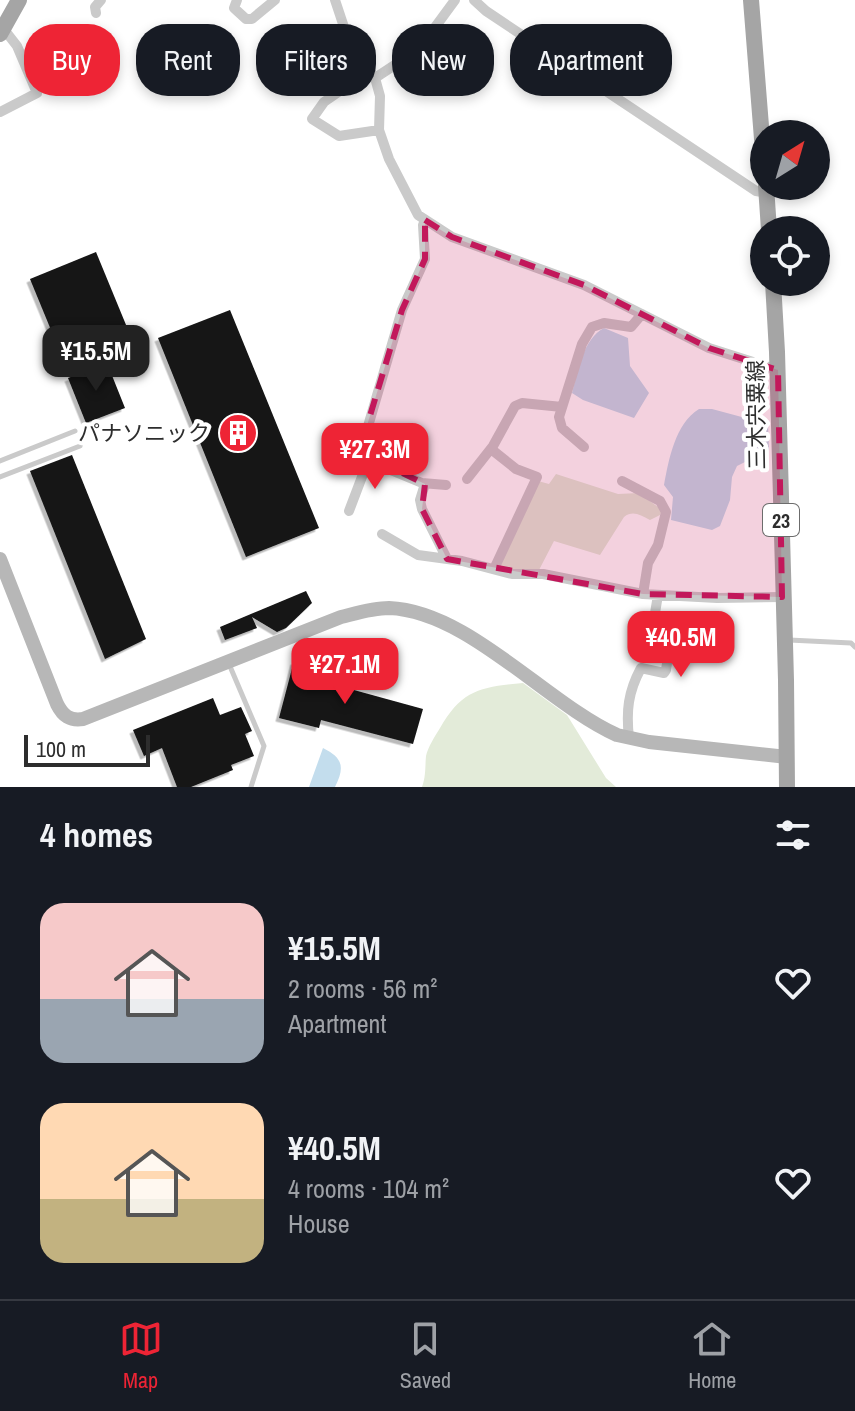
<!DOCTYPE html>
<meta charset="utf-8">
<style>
body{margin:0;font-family:"Archivo Narrow","Noto Sans JP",sans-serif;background:#242831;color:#f1f3f6;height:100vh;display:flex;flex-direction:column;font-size:30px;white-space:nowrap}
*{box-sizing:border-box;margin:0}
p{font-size:26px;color:#9ea1a6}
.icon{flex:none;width:44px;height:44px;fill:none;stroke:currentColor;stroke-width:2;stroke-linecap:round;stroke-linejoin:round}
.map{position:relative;height:787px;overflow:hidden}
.side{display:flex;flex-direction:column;background:#171b24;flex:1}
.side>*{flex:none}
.top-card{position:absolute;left:24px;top:24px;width:808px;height:72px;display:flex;gap:16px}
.needle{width:52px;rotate:37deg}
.buttons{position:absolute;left:750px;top:120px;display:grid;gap:16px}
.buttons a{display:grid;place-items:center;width:80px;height:80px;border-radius:50%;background:#171b24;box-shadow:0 4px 12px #0003;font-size:40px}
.scale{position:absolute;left:24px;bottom:20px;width:126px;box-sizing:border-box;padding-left:8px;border:4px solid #2d2d2d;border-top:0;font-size:22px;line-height:28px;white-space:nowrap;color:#2d2d2d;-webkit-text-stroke:6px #fff;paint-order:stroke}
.price{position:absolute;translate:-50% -68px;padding:0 18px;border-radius:16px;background:#ee2435;color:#fff;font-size:26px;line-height:52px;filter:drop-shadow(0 2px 4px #0008)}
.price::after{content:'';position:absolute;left:50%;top:48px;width:24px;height:18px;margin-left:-12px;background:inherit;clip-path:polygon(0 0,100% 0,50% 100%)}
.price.current{background:#222;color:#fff}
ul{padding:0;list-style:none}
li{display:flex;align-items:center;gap:24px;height:200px;padding:0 40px}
li span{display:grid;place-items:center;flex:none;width:224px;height:160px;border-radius:24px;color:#555}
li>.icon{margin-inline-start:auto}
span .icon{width:96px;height:96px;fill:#fffc;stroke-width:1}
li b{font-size:34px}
h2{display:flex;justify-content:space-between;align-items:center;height:96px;padding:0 40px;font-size:34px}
.chip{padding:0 28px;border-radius:32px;background:#171b24;box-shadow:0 4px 12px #0003;font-size:28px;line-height:72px}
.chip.current{background:#ee2435;color:#fff}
.tab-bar{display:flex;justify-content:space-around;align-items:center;height:112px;border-top:2px solid #363941;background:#171b24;font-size:22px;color:#9ea1a6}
.tab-bar a{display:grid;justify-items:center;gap:4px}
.tab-bar .current{color:#ee2435}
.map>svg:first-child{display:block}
.green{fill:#e3ebd9}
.water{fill:#c3dded}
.building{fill:#141414;filter:url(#shadow)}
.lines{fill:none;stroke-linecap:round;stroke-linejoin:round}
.lane{stroke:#cacaca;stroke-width:5}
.street{stroke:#cacaca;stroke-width:10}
.secondary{stroke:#b7b7b7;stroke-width:14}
.primary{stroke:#a5a5a5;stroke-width:16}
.marked{fill:#c2185b;fill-opacity:0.2;stroke:#c2185b;stroke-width:6;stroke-dasharray:16 10;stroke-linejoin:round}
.labels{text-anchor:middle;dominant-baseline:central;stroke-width:8;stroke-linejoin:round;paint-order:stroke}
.shield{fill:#fff;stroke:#6c6c6c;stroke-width:2}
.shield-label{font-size:20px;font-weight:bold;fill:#2d2d2d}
.street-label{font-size:22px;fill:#2d2d2d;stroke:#fff}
.poi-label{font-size:22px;fill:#2d2d2d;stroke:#fff;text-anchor:end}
</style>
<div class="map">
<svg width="855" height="787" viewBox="0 0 855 787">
<defs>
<filter id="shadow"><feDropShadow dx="-3.5" dy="3.5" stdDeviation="0" flood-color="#0004"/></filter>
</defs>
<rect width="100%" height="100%" fill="#fff"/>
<path class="green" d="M556,474l62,20 21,-1 23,17 -2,5 -10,5c-10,-5 -17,-10 -26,-3l-24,38 -46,-14 -15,29c-15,-2 -26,1 -41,-3l40,-86 11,3z
M523,683l44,32 39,63 10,9h-194c4,-11 3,-20 4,-31 2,-9 9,-20 14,-28 22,-38 40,-41 83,-45z"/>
<path class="water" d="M604,328l24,10 2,28 19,27 -15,25 -51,-18 -11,-7c6,-22 11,-54 32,-65z
M699,409h13l56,15 1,26 -32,16 -5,11 -2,23 -10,26 -8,4 -41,-10 2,-23 -9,-12c5,-26 11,-61 35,-76z
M323,748c20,10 22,19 12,39h-26z"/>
<path class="building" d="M96,252l35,85 -66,27 -35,-85z
M230,310l89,218 -73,29 -88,-219z
M107,363l18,45 -39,15 -18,-45z
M72,455l74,184 -41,20 -75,-188z
M306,591l6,12 -26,25 -9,4 -25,-15 5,11 -32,12 -5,-13z
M294,661l42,11 -4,12 91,25 -10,35 -92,-24 -2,8 -40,-10z
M213,698l7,17 21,-8 11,24 -7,3 9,22 -23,9 2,5 -42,17h-14l-15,-39 -18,8 -11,-26z"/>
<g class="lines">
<path class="lane" d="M0,461l75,-30
M0,477l80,-31
M789,640l62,3 4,4
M229,664l35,82 -13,41"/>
<path class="street" d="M237,0l-3,8 12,11h6l23,-19
M335,0l15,45 25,33 5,18 -1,34 10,29 29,56 34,22 132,48 125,63 69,22
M474,0l12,11 270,180 11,2
M96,13l-1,-6 6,-7
M369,71l-45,31 -12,17 27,17 40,-6
M375,78l44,-29 36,-49
M0,112l37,-19 -20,-47 -14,-18
M425,220l-2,5 2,34 -23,51 -43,147 63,26 24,2
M584,447l-22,-19 -3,-11 23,-73 10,-17 12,-4 27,4 11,-13
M491,449l25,20 21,8 -43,92
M467,479l26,-33 22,-40 7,-3 40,4
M622,481l38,20 6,11 -8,33 -10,18 -5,31
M425,484l-5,16 2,9 25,50
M349,511l19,-50
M382,534l36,21 44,6 50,13h31l100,20 74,4 65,-1
M629,738c-3,-27 -1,-46 12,-70l23,5 2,-3c3,-22 9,-41 -11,-57l3,-18"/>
<path class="secondary" d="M0,559l57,145c6,12 13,17 26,15l258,-102c16,-4 32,-9 48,-9 79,3 157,95 228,127l32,7 138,15"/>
<path class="primary" d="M751,0l13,164
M0,34l19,-34
M766,186l3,44
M773,282l4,70 9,328 1,107"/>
</g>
<path class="marked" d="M425,220l27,17 132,48 125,63 69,22 4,227 -139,-3 -196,-35 -25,-50 3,-25 -66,-32 43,-142 23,-51z"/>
<defs>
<symbol id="building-disc" viewBox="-11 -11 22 22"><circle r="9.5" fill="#ee2435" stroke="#fff"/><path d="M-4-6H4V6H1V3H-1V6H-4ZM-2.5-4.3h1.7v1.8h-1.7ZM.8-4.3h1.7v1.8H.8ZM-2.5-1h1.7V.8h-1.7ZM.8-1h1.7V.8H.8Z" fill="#fff"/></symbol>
</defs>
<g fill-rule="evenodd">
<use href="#building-disc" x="216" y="411" width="44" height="44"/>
</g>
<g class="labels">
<rect class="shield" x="763" y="504" width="36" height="32" rx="6"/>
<g class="shield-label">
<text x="781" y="520">23</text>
</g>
<g class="street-label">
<text transform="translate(756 415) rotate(-91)">三木宍粟線</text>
</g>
<g class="poi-label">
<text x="210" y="433">パナソニック</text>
</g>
</g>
</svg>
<div class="buttons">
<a><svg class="needle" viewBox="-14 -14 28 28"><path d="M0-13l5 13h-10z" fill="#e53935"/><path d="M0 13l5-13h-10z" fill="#9ea1a6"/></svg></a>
<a><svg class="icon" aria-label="locate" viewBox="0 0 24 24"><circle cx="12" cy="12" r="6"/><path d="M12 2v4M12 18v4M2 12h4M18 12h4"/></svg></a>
</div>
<div class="scale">100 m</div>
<b class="price current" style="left:96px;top:393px">¥15.5M</b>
<b class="price" style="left:375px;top:491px">¥27.3M</b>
<b class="price" style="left:681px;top:679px">¥40.5M</b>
<b class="price" style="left:345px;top:706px">¥27.1M</b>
<div class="top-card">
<a class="chip current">Buy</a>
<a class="chip">Rent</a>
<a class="chip">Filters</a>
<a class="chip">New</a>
<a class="chip">Apartment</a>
</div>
</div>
<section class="side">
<h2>4 homes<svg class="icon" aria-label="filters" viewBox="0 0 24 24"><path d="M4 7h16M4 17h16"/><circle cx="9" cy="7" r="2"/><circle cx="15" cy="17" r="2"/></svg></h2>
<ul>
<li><span style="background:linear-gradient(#f6c9c9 60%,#9aa5b1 0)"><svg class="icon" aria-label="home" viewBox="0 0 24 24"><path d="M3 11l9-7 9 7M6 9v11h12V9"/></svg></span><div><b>¥15.5M</b><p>2 rooms · 56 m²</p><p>Apartment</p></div><svg class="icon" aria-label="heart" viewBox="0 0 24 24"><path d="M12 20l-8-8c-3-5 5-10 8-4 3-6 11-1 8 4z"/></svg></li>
<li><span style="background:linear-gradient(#ffd9b3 60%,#c2b280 0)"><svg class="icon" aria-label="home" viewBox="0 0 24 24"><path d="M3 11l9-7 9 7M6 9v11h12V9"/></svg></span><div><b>¥40.5M</b><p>4 rooms · 104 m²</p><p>House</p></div><svg class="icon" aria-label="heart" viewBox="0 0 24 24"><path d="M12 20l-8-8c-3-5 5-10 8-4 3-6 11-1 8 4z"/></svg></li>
</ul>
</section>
<nav class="tab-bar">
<a class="current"><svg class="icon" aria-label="map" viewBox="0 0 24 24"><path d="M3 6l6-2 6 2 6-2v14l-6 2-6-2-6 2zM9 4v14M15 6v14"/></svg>Map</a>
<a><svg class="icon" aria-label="saved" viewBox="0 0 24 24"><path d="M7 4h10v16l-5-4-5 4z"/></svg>Saved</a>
<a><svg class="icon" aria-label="home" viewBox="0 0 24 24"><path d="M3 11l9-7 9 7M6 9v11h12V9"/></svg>Home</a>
</nav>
